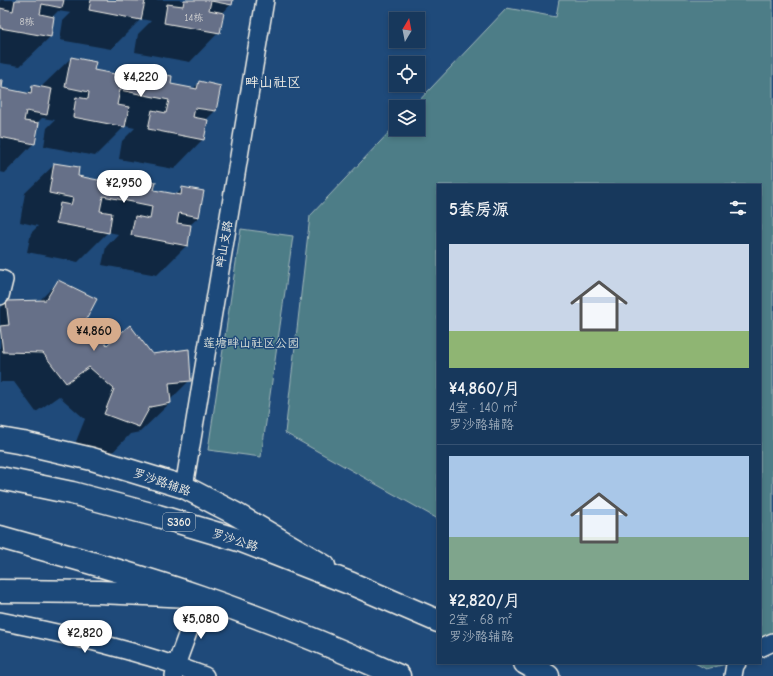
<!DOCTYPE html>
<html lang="zh">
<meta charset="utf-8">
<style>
body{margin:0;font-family:"Comic Neue","LXGW WenKai TC",sans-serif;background:#203f62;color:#f1f3f6;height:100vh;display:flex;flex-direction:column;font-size:15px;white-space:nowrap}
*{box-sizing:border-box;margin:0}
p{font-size:13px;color:#9eacbb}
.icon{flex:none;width:22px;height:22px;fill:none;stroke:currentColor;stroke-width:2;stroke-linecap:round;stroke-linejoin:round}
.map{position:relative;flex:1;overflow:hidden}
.side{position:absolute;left:437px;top:184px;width:324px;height:480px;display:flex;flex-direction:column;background:#17385c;border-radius:0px;box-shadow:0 2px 6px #0003,0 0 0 1px #365272}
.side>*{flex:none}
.needle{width:26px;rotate:10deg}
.fabs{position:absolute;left:389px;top:12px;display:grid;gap:8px}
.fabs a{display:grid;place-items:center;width:36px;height:36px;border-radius:0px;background:#17385c;box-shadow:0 2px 6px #0003,0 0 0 1px #365272;font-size:20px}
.price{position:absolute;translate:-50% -34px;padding:0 9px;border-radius:14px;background:#fff;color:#222;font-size:13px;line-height:26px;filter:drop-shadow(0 1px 2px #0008)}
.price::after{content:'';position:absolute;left:50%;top:24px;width:12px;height:9px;margin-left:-6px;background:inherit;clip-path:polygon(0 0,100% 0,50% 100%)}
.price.on{background:#d6ab8b;color:#111}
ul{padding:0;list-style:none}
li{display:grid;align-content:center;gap:8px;height:212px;padding:0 12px}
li+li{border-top:1px solid #365272}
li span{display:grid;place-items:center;height:124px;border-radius:0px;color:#555}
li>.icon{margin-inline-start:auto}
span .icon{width:72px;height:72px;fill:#fffc;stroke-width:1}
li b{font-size:17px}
h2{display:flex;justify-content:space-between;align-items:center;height:48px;padding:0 12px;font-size:17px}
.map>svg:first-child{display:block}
.green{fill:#4e7d87;stroke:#a1b7b8}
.shadow{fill:#0007}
.building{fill:#666f88;stroke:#f4f1e8}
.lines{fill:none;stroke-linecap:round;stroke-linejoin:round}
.minor-casing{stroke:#f4f1e8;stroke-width:20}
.primary-casing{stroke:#f4f1e8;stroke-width:25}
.trunk-casing{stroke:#f4f1e8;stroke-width:25}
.minor{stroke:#1f4a7a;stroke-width:17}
.primary{stroke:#1f4a7a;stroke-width:22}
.trunk{stroke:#1f4a7a;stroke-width:22}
.labels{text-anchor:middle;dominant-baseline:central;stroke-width:3;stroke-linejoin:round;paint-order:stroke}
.number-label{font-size:10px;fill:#d0d0d0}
.shield{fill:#1f4a7a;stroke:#b4bfc7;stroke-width:1}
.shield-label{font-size:11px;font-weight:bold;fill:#f4f1e8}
.street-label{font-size:12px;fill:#f4f1e8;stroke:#1f4a7a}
.park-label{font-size:12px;fill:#dbe0d9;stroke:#1f4a7a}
.quarter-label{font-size:14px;fill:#f4f1e8;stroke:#1f4a7a}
</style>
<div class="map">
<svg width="773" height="676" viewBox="0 0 773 676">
<rect width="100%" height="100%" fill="#1f4a7a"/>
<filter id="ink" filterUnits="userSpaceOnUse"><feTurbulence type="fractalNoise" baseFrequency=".025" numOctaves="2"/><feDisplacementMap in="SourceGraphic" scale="8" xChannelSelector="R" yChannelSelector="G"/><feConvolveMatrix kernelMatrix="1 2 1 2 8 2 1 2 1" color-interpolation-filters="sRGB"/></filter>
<g filter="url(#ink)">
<path class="green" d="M559,0h214v652l-13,4v-471h-322v334l-153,-86 25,-217 86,-91v4h22v-22h-5l94,-99 49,9z
M241,229l52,7 -32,221 -53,-7z
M695,663h35l-24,6z"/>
<path class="shadow" d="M0,0h232l-1,4 -9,10 -3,18 -29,30 -55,-10 3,-18 13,-13 -10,-2 -30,30 -51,-9 3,-19 8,-8 -13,-2 -6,6 1,1 -3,19 -30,29 -20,-3z
M71,58l22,13 22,4 7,-7 48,17 23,4 6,-6 21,3 -5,25 -9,9 -3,19 -29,30 -55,-10 3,-18 13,-13 -10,-2 -30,30 -51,-10 3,-18 8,-8 -13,-2 -6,6 -2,19 -29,30 -5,-1v-91v8l26,5 7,-7h8z
M55,164l22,13 21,4 8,-7 47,17 23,4 7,-7 20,4 -4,25 -9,8 -3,20 -30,30 -55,-10 4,-18 12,-13 -10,-2 -30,30 -51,-10 4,-19 7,-7 -18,-4 5,-29z
M58,282l27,39 22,25 45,9 38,25 -20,20v3l-30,29 -10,2 -21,22 -34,-12 10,-25 -26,-23 -23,16 -22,-30h-14v-74l7,-6 32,-1z"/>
<path class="building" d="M15,0h49l-2,8 -20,-4 -2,10 14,3 -3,20 -51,-9v-20l13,3z
M91,0l54,1 -4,19 -52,-10z
M184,0h49l-1,5 -21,-4 -2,9 15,3 -4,20 -56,-10 3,-19 16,2z
M71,57l25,5 -2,8 26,5 2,-8 50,9 -1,8 26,5 2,-8 22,5 -5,25 -21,-3 -2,9 15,3 -4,20 -56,-11 4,-19 14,3 3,-13 -49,-10 -3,15 12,2 -4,20 -52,-10 3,-20 12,2 1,-7 -24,-5z
M0,80h3l-1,8 29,6 1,-9 20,4 -5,26 -21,-4 -2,10 15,2 -4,21 -35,-7z
M54,163l25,4 -1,9 25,5 2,-8 51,9 -2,8 27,5 1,-8 22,4 -5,26 -20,-4 -2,10 14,2 -3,21 -57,-11 4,-19 15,3 2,-13 -49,-10 -3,15 12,2 -3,20 -53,-10 4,-20 11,2 2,-7 -24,-5z
M58,280l39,19 -11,21 21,25 23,-20 22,29 37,-5 2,32 -22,2 2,20 -21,4 -11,20 -35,-13 10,-25 -25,-22 -23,16 -23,-30 -40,-1 -3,-26 9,-1 -3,-24 40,-1z"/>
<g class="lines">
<defs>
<path id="minor" d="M0,279l4,1 -4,16
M184,487l81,-487
M0,621c70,14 139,30 205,55
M760,648l13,-6
M174,676l2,-11 25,-68
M733,676l2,-11 2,-2"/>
<path id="primary" d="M0,439l23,4 69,16 92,28 50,26 90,53
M0,591l99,1 92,4"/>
<path id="trunk" d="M0,478l72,15 86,23 84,25 110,43 86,37
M0,537c67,19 135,37 201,60 67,23 133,50 198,79
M525,663l23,13"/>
</defs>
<use href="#minor" class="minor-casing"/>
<use href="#primary" class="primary-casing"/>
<use href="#trunk" class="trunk-casing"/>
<use href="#minor" class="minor"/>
<use href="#primary" class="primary"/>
<use href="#trunk" class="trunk"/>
</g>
</g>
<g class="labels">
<g class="number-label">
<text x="194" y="18">14栋</text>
<text x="27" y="22">8栋</text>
</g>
<rect class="shield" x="163" y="513" width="32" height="18" rx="3"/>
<g class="shield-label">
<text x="179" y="522">S360</text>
</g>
<g class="street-label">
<text transform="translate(224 244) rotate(-80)">畔山支路</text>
<text transform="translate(162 482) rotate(19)">罗沙路辅路</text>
<text transform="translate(235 540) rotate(18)">罗沙公路</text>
</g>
<g class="park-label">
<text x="251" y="343">莲塘畔山社区公园</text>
</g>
<g class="quarter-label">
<text x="273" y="82">畔山社区</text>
</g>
</g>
</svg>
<div class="fabs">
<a><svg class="needle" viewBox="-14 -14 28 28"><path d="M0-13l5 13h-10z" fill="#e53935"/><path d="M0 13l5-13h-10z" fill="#9eacbb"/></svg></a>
<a><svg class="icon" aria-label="locate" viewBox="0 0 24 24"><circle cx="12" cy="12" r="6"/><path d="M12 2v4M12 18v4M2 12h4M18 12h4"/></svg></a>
<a><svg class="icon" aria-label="layers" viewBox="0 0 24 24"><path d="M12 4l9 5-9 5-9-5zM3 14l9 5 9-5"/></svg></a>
</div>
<b class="price" style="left:141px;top:98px">¥4,220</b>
<b class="price" style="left:124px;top:204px">¥2,950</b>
<b class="price on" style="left:94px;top:352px">¥4,860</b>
<b class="price" style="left:201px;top:640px">¥5,080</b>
<b class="price" style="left:85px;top:654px">¥2,820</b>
<section class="side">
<h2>5套房源<svg class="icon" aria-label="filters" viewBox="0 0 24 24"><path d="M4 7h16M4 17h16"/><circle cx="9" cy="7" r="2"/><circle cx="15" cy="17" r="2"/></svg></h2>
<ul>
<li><span style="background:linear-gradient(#c9d6e8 70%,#8fb573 0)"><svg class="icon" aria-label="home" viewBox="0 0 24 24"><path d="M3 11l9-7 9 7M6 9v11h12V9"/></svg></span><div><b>¥4,860/月</b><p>4室 · 140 m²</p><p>罗沙路辅路</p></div></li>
<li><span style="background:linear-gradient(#a9c7e8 65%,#7fa58c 0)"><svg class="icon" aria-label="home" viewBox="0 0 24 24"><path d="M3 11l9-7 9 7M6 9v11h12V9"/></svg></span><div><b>¥2,820/月</b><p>2室 · 68 m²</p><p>罗沙路辅路</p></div></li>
</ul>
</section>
</div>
